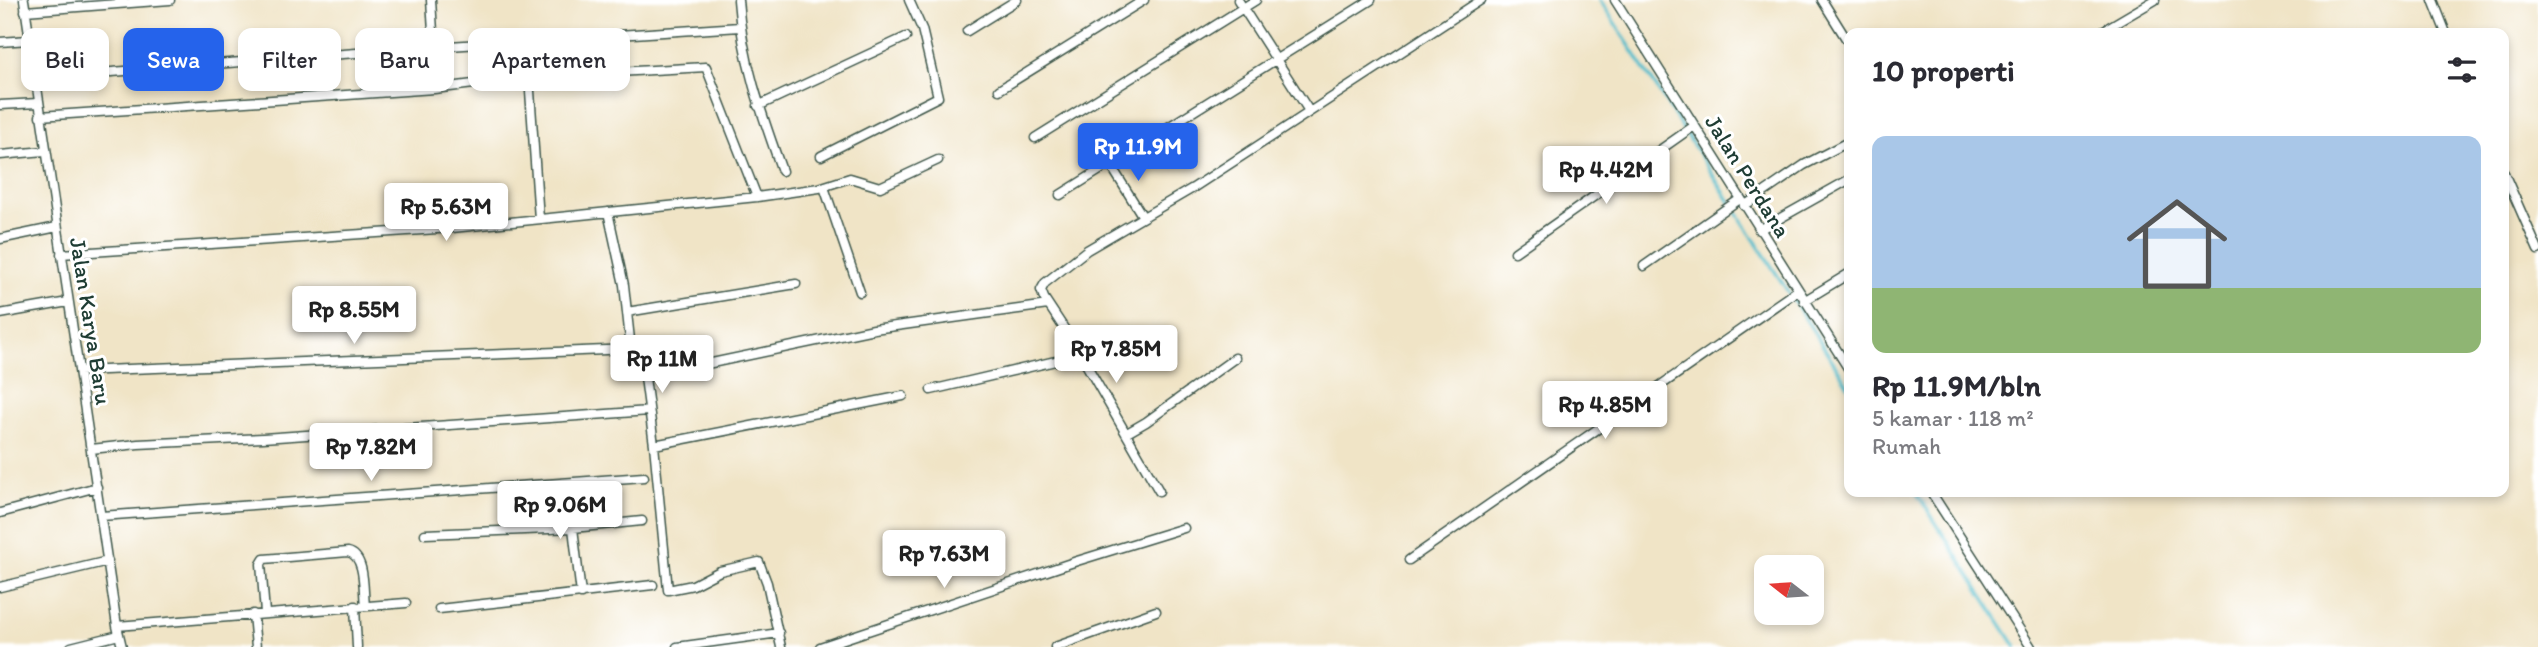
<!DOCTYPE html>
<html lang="id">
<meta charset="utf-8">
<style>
body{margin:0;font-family:Itim,sans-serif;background:#f7f7f7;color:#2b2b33;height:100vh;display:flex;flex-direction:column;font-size:26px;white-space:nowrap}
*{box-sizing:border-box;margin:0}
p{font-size:23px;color:#7c7c81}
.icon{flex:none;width:38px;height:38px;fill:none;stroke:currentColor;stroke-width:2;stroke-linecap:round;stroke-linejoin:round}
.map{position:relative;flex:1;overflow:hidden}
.sheet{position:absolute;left:1844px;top:28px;width:665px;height:469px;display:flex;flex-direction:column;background:#fff;border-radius:14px;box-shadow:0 4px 10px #0003}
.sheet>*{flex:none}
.hud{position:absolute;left:21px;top:28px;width:665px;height:63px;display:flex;gap:14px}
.needle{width:46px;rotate:287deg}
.tools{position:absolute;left:1754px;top:555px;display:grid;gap:14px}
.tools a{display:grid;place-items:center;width:70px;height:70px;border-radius:14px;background:#fff;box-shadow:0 4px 10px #0003;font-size:35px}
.price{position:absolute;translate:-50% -60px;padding:0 16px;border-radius:7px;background:#fff;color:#222;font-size:23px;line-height:46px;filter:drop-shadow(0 2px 4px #0008)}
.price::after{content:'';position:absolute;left:50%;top:42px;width:21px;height:16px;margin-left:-10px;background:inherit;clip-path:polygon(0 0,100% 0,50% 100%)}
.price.active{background:#2563eb;color:#fff}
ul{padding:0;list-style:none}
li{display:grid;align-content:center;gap:14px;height:371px;padding:0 28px}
li span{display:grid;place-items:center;height:217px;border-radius:14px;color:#555}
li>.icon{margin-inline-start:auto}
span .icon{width:126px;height:126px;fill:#fffc;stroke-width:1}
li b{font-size:30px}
h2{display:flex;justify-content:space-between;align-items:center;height:84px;padding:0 28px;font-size:30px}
.tag{padding:0 24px;border-radius:14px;background:#fff;box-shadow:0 4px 10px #0003;font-size:24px;line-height:63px}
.tag.active{background:#2563eb;color:#fff}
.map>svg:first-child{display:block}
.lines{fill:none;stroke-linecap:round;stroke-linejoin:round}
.stream{stroke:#50bccb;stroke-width:3.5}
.street-casing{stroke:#3e564a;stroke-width:11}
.street{stroke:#fff;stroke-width:8}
.labels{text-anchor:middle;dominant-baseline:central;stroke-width:6;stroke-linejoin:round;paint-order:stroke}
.street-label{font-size:23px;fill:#1f3d34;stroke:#fff}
</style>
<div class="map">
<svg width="2538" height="647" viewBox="0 0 2538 647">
<rect width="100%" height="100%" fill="#fff"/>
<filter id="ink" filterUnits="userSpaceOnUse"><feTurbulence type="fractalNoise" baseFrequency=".0143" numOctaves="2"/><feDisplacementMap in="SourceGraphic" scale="14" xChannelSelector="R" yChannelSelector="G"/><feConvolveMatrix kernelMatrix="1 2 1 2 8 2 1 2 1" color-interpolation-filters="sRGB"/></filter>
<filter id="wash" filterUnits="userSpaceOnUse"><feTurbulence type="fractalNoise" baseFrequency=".00686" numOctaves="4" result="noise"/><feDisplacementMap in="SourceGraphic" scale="28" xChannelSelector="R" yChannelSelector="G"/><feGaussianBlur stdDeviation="1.57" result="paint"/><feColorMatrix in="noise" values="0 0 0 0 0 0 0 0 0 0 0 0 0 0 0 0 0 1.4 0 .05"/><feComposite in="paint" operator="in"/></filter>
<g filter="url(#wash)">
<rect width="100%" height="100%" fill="#f0e4c6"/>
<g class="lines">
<path class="stream" d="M1600,0l250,388
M1916,492l100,155"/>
</g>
</g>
<g filter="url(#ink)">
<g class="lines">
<defs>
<path id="street" d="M24,0l93,626 5,21
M431,0l3,47
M738,0c4,60 24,115 44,171
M1238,0l71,111
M1615,0l235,371
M1822,0l28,45
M2433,0l13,33
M25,11l145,-11
M967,31l50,-31
M2099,33l56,-33
M0,42l29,-2
M529,77l10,142
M34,78l400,-31 306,-20
M999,90l145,-90
M0,105l38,-2
M758,106l148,-69
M40,116l394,-27 95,-12 177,-10 51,130
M1035,138l221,-138
M0,155l45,-4
M821,156l117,-59 -16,-68 -13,-29
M1110,164l33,53
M2504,173l34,77
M824,187l36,105
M1060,195l311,-195
M1744,206l60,-41 46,-24
M608,212l16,73 7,64 8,1 3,5 12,90 14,145 25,-5 27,-14 39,-9 8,21 14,64
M1759,230l91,-51
M0,239l57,-12
M1515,252l179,-126
M61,254l391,-26 305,-31 62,-9 31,-10 30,9 58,-27
M1644,266l96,-67
M1804,301l46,-28
M627,312l169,-28
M0,314l68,-12
M79,371l552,-22
M645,377l229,-48 174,-24
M931,390l150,-35
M1127,433l19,-11 89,-64
M654,445l249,-49
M91,449l47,-5 125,-6 386,-27
M561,484l12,44 8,66
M1159,491l-84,-146 -31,-47 -3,-8 4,-7 42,-33 106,-62 288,-188
M1931,492l100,155
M0,513l97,-26
M101,516l543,-39
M425,534l148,-6 69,-7
M1409,560l389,-270
M0,587l108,-26
M355,606l2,41
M439,609l214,-24
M265,613l-4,-49 3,-5 84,-7c18,4 15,38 17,54
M253,614l3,33
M117,626l289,-23
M71,647l48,-12
M677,647l102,-14
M820,647l257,-86 107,-33
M1055,647l101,-36"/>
</defs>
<use href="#street" class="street-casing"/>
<use href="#street" class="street"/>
</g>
</g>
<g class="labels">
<g class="street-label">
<text transform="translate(1748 176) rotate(58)">Jalan Perdana</text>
<text transform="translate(91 321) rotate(81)">Jalan Karya Baru</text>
</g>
</g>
</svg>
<div class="tools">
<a><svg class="needle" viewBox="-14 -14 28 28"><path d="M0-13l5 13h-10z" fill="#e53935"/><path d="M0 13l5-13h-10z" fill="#7c7c81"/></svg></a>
</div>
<b class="price active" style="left:1138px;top:183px">Rp 11.9M</b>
<b class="price" style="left:1606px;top:206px">Rp 4.42M</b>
<b class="price" style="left:446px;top:243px">Rp 5.63M</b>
<b class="price" style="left:354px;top:346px">Rp 8.55M</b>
<b class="price" style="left:1116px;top:385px">Rp 7.85M</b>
<b class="price" style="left:662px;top:395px">Rp 11M</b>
<b class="price" style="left:1605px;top:441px">Rp 4.85M</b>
<b class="price" style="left:371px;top:483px">Rp 7.82M</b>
<b class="price" style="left:560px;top:541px">Rp 9.06M</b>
<b class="price" style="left:944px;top:590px">Rp 7.63M</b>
<div class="hud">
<a class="tag">Beli</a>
<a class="tag active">Sewa</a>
<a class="tag">Filter</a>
<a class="tag">Baru</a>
<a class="tag">Apartemen</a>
</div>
<section class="sheet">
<h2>10 properti<svg class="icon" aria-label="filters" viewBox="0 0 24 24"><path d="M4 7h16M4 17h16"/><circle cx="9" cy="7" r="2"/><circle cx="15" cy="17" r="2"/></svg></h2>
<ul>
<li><span style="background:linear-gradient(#a9c7e8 70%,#8fb573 0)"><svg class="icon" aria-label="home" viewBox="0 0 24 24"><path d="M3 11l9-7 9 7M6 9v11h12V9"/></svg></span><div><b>Rp 11.9M/bln</b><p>5 kamar · 118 m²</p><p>Rumah</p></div></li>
</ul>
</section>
</div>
